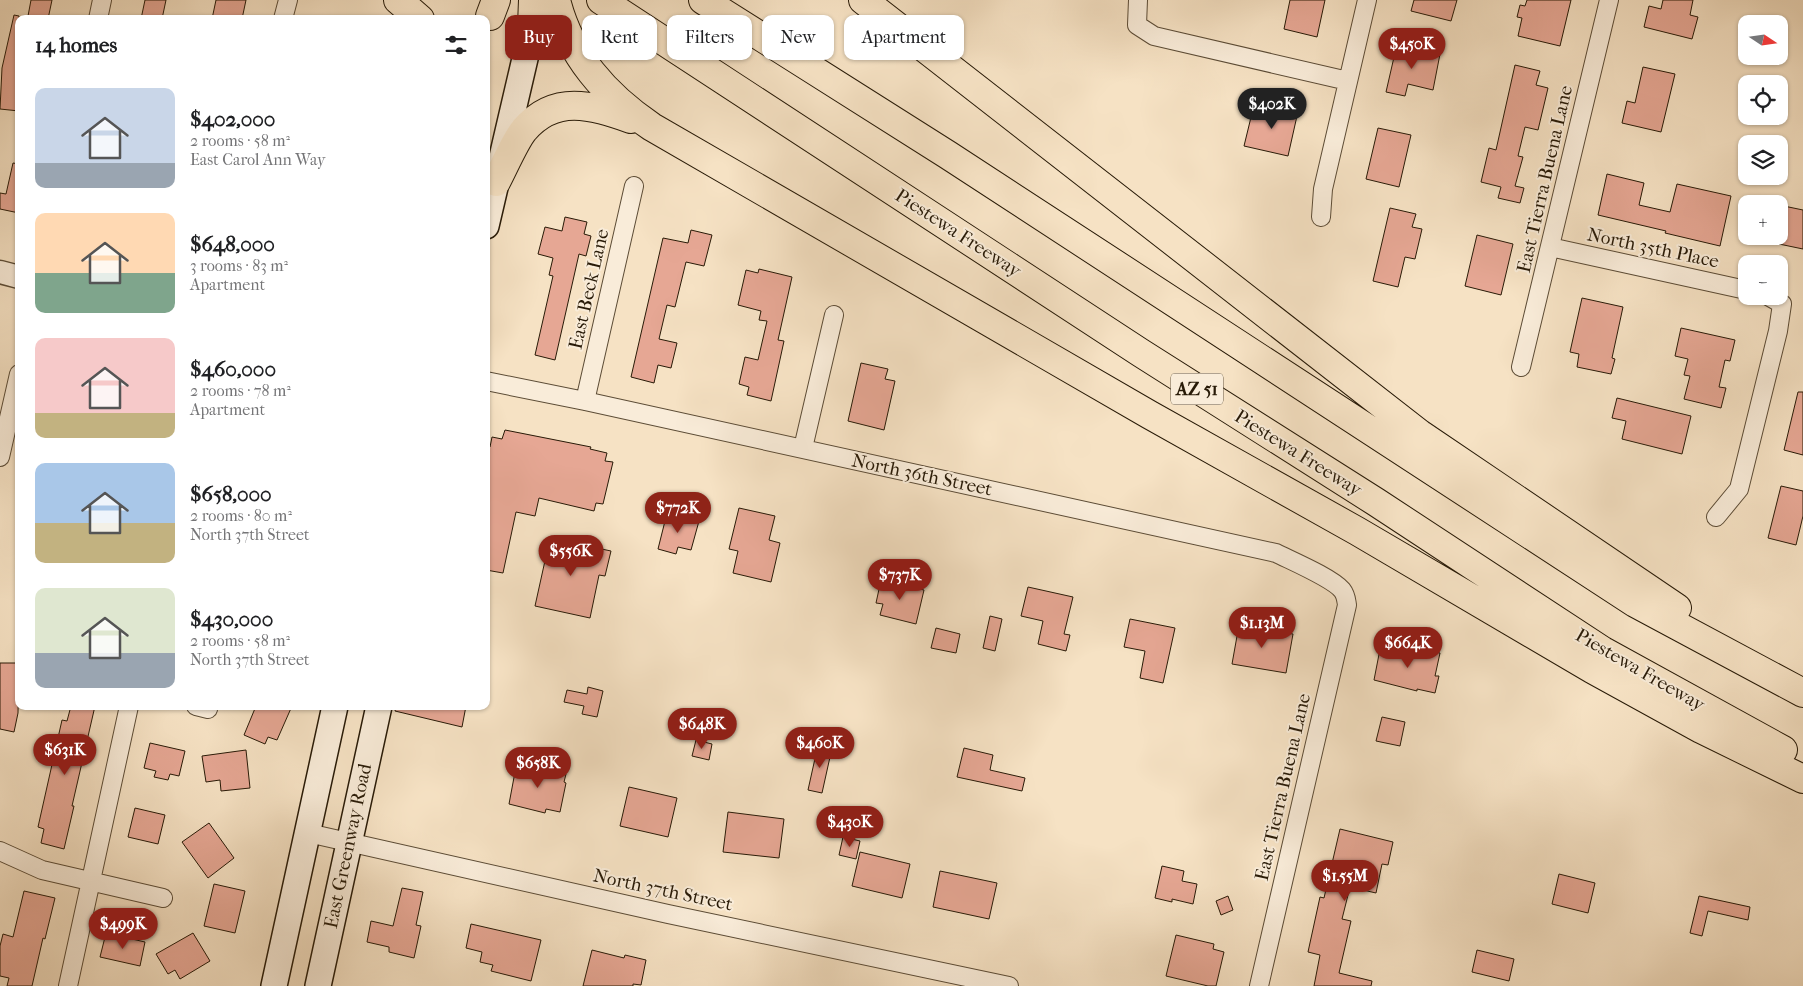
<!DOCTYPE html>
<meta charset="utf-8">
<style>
body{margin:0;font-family:"IM FELL French Canon",serif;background:#f2f2f2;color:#202124;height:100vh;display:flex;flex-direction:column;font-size:19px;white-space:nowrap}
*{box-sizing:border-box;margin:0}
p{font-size:16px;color:#757577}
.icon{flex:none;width:28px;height:28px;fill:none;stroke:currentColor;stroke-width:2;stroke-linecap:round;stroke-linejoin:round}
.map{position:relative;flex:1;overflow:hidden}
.panel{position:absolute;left:15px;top:15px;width:475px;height:695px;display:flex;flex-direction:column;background:#fff;border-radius:10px;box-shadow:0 1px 4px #0004}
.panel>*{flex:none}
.banner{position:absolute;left:505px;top:15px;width:475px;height:45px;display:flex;gap:10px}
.needle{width:32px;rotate:103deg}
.controls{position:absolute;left:1738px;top:15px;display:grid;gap:10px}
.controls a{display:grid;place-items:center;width:50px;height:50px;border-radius:10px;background:#fff;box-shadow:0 1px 4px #0004;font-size:25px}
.price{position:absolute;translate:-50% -42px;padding:0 11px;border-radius:18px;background:#8f2418;color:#fff;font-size:16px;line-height:32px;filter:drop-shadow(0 1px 2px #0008)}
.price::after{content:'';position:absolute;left:50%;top:30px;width:15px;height:11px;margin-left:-8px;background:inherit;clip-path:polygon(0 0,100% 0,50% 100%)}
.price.active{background:#222;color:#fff}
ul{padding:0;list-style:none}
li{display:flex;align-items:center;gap:15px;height:125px;padding:0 20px}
li span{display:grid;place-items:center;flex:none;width:140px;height:100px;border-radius:10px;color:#555}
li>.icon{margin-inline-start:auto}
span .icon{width:60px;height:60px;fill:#fffc;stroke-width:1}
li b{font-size:21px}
h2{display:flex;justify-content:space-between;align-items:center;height:60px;padding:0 20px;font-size:21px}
.pill{padding:0 18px;border-radius:10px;background:#fff;box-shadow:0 1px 4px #0004;font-size:18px;line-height:45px}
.pill.active{background:#8f2418;color:#fff}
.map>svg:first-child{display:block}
.building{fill:#e6a794;stroke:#281a07}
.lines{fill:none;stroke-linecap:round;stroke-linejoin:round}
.minor-casing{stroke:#5c4c36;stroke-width:20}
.tertiary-casing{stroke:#5c4c36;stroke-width:25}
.secondary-casing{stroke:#281a07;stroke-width:28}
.motorway-casing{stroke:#281a07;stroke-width:30}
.minor{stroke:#f9ecd9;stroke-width:18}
.tertiary{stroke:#f9ecd9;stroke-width:22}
.secondary{stroke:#f9ecd9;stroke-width:25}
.motorway{stroke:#f6e2c4;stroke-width:28}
.labels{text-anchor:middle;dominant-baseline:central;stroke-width:4;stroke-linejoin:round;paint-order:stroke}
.shield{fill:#f9ecd9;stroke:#675946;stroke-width:1}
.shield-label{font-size:18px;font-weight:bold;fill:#281a07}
.street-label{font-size:19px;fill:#281a07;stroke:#f9ecd9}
</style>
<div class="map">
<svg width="1803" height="986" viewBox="0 0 1803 986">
<rect width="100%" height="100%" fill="#f6e2c4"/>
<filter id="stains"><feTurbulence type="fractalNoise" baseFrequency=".004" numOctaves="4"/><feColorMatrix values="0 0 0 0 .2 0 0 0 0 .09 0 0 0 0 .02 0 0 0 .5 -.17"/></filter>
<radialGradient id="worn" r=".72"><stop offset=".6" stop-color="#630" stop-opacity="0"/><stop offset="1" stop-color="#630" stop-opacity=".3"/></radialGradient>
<path class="building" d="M31,0h21l-4,19 -20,-3z
M145,0h21l-4,19h-21z
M216,0h30l-4,19h-30z
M1290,0h35l-8,37 -33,-8z
M1414,0h43l-6,21 -40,-10z
M1527,0h44l-11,46 -42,-10 4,-18 -5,-1 3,-12 5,1z
M1663,0h30l-3,15 8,2 -6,22 -48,-12 5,-21 12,3z
M14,15l5,1v95l-19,-2 2,-41z
M1397,44l43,10 -7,36 -25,-6 -3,12 -19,-4z
M1515,65l25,6 -4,14 12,3 -10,42 -13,-3 -7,29 5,1 -8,29 9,2 -4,15 -22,-5 3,-11 -20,-5 8,-34 7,2z
M1643,67l32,7 -14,58 -39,-9 5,-22 8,2z
M1279,103l20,4 -11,49 -44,-10 9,-37 24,6z
M1378,128l33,7 -12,52 -33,-8z
M13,163l6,1v49l-19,-4v-16l6,1z
M1607,174l37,9 -5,22 31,7 7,-28 54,12 -11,50 -55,-13 1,-2 -68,-16z
M1779,205l24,5v39l-24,-5z
M1390,208l26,6 -4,13 10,2 -7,30 -10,-2 -7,30 -25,-6z
M565,217l22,5 -3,12 7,2 -5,20 -7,-2 -24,106 -20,-5 18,-79 -4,-1 4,-17 -15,-4 7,-27 17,4z
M691,230l21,5 -8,31 -18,-4 -11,45 -8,-2 -8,34 18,4 -6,25 -13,-3 -4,18 -23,-6 32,-139 25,5z
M1477,235l36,9 -12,51 -36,-9z
M759,269l33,8 -14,63 6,1 -13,60 -24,-6 2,-8 -10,-3 6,-27 13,3 9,-39 -8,-1 2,-9 -23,-6 8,-35 12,3z
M1582,298l41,9 -11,51 3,1 -4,15 -34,-7 2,-13 -9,-2z
M1681,328l54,12 -5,21 -5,-1 -6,27 7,1 -5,20 -37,-9 6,-23 -6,-1 4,-16 -13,-3z
M861,363l27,6 -3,10 10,2 -11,49 -36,-9z
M1798,392h5v63l-19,-5z
M1617,398l74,18 -9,38 -60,-15 4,-18 -14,-3z
M505,430l86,17 -1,2 17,4 -2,8 8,1 -10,42 -7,-1 -2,8 -55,-13 -4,18 -19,-4 -13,61 -17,-3v-124l4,1 2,-10 10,2z
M1781,486l22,5v25l-7,29 -28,-7z
M739,508l36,8 -6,24 11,3 -9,39 -38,-9 5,-22 -9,-2z
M667,513l32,8 -8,29 -13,-3 -2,7 -18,-5z
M550,538l61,13 -6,25 -6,-1 -9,43 -55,-12z
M881,580l43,10 -8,34 -36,-9 3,-11 -7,-1z
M1028,587l45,10 -9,37 6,1 -4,16 -28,-7 5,-23 -22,-5z
M990,616l12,3 -7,32 -12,-3z
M1130,619l45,9 -12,55 -23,-5 5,-27 -21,-4z
M1239,625l54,9 -7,39 -54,-9z
M936,628l24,6 -4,19 -25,-5z
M1381,644l44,10 1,-4 14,3 -5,23h4l-4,17 -18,-4v2l-43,-11z
M0,663h19l-1,50 -4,19 -14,-3z
M588,687l15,4 -6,26 -15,-3 2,-8 -20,-4 3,-12 20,4z
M71,706h24l-23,100h2l-10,43 -23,-6 3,-14 -6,-2 24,-107 5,1z
M256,706h36l-15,34 -9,-3 -3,7 -21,-9z
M396,706h70l-4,21 -67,-16z
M1382,717l23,5 -5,24 -24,-5z
M696,740l16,4 -3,16 -17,-4z
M150,743l35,8 -6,25 -9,-2 -2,6 -14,-3 2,-6 -12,-3z
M818,745l14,3 -10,45 -14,-3z
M964,748l29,7 -3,15 35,8 -3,13 -65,-14z
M246,750l4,38 -29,3 -1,-11 -14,2 -4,-26z
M519,765l47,9 -2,8 2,1 -6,29 -14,-3 -1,4 -36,-9 6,-32h2z
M629,787l48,11 -9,39 -48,-11z
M135,808l30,7 -7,29 -30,-7z
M728,812l56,7 -5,39 -56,-6z
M209,823l25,35 -26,20 -26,-36z
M1340,829l53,13 -5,23 -6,-1 -6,29 -26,-6 -8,32 9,2 -12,52 33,8 -1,5h-57l6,-31 -12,-3 12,-55 4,1z
M843,837l17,4 -4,18 -17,-4z
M860,852l50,12 -8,34 -50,-12z
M1162,866l22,5 -2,10 15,3 -4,20 -21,-5v3l-17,-4z
M940,871l57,12 -8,36 -56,-12z
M1559,874l36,9 -7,30 -36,-9z
M214,884l31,7 -10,42 -31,-7z
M402,888l21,4 -7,33 5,1 -7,32 -25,-6v-5l-22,-5 4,-21 22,5z
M24,891l31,7 -10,41 -2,-1 -11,48h-25l2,-8 -9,-2v-30l3,-12 10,3z
M1228,896l5,14 -12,5 -5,-14z
M1699,896l51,11 -2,13 -40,-9 -6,25 -12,-3z
M471,924l70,16 -10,41 -40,-10 2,-6 -13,-3 2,-10 -16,-4z
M106,933l39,9 -5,24 -40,-9z
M193,933l17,28 -30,18 -5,-9 -7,4 -12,-20z
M1176,935l38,9 -1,5 11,3 -8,34h-8l-42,-10z
M592,950l32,8 1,-3 21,5 -5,25 -8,-1v2h-50z
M1477,950l37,9 -5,22 -37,-9z"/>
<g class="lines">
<defs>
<path id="minor" d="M1138,0l-1,25 17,11 194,45
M98,19l4,-19
M283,19l5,-19
M1321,217l2,-28 44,-189
M1550,247l196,43
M1521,367l88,-367
M486,381l99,20 691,152c16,8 56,25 66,37 4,5 4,9 5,15l-88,381
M585,401l49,-215
M803,448l31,-133
M0,457l19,-83
M1716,517l23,-28 39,-158 4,-27 -14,-8
M196,706l12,3
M308,833l360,81 341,72
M0,851l42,19 121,28
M68,986l61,-280"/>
<path id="tertiary" d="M0,272l19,5"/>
<path id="secondary" d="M486,226l51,-219
M274,986l61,-280
M318,986l61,-280"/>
<path id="motorway" d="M398,0l22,19
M556,0c14,56 49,95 96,127l498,288 207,116 235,138 109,60 102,50
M601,0l540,353 235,149 227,149 180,99
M703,0l245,155 687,448 168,90
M863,0l557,434 257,174
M490,16l6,-16
M532,26l1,-26
M496,182c7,-13 19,-41 28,-52 31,-36 67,-25 107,-11"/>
</defs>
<use href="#minor" class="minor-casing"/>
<use href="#tertiary" class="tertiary-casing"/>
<use href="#secondary" class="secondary-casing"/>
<use href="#motorway" class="motorway-casing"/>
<use href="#minor" class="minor"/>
<use href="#tertiary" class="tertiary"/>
<use href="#secondary" class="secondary"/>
<use href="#motorway" class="motorway"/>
</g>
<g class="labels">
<rect class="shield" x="1171" y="373.5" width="52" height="31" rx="4"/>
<g class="shield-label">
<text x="1197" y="389">AZ 51</text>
</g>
<g class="street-label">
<text transform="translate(1545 179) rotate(-77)">East Tierra Buena Lane</text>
<text transform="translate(958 233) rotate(33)">Piestewa Freeway</text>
<text transform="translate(1653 248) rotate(12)">North 35th Place</text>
<text transform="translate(589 289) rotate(-77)">East Beck Lane</text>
<text transform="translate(1298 453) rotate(32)">Piestewa Freeway</text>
<text transform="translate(922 475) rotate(12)">North 36th Street</text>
<text transform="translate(1640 670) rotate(30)">Piestewa Freeway</text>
<text transform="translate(1283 787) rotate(-77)">East Tierra Buena Lane</text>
<text transform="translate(348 846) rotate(-78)">East Greenway Road</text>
<text transform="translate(663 890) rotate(12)">North 37th Street</text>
</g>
</g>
<rect width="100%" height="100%" filter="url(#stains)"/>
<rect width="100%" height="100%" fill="url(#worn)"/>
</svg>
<div class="controls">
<a><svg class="needle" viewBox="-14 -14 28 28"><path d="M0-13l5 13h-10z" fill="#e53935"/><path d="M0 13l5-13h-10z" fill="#757577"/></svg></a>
<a><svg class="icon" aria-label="locate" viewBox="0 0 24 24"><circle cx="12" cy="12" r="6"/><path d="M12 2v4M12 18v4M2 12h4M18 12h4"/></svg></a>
<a><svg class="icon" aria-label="layers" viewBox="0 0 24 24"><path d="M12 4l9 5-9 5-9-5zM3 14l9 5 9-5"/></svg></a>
<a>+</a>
<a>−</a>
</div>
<b class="price" style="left:1412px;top:70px">$450K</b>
<b class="price active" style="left:1272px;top:130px">$402K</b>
<b class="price" style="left:678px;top:534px">$772K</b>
<b class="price" style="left:571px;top:577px">$556K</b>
<b class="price" style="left:900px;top:601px">$737K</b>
<b class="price" style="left:1262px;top:649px">$1.13M</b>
<b class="price" style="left:1408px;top:669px">$664K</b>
<b class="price" style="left:702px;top:750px">$648K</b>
<b class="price" style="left:820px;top:769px">$460K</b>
<b class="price" style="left:65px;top:776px">$631K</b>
<b class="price" style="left:538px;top:789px">$658K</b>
<b class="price" style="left:850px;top:848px">$430K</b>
<b class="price" style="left:1345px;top:902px">$1.55M</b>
<b class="price" style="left:123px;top:950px">$499K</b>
<div class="banner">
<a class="pill active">Buy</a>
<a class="pill">Rent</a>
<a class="pill">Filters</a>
<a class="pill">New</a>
<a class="pill">Apartment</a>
</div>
<section class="panel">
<h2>14 homes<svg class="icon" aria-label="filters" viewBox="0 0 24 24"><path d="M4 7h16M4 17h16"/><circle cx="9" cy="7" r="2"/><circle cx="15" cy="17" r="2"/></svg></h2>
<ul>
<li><span style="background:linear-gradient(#c9d6e8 75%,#9aa5b1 0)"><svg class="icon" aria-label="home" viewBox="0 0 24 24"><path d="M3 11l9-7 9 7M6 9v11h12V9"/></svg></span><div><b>$402,000</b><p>2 rooms · 58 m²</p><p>East Carol Ann Way</p></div></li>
<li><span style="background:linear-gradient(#ffd9b3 60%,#7fa58c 0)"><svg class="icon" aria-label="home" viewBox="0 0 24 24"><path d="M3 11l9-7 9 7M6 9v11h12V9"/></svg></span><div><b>$648,000</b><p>3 rooms · 83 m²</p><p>Apartment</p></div></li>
<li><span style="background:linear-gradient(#f6c9c9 75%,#c2b280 0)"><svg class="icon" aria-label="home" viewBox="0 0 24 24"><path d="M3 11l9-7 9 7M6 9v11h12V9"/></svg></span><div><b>$460,000</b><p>2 rooms · 78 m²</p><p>Apartment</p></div></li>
<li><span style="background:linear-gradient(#a9c7e8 60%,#c2b280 0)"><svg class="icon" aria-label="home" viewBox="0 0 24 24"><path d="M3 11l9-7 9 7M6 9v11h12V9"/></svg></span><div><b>$658,000</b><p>2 rooms · 80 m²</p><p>North 37th Street</p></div></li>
<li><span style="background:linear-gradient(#dfe7d0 65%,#9aa5b1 0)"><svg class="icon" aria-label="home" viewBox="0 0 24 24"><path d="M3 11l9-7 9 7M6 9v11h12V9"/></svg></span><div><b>$430,000</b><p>2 rooms · 58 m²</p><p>North 37th Street</p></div></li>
</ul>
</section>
</div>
